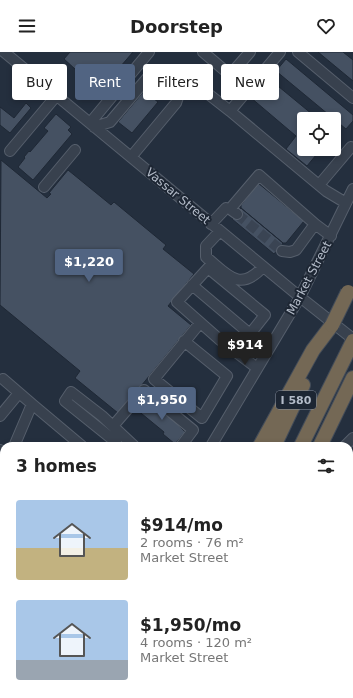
<!DOCTYPE html>
<meta charset="utf-8">
<style>
body{margin:0;font-family:"DejaVu Sans",sans-serif;background:#f6f6f6;color:#222;height:100vh;display:flex;flex-direction:column;font-size:15px;white-space:nowrap}
*{box-sizing:border-box;margin:0}
p{font-size:13px;color:#767676}
.icon{flex:none;width:22px;height:22px;fill:none;stroke:currentColor;stroke-width:2;stroke-linecap:round;stroke-linejoin:round}
.map{position:relative;flex:1;overflow:hidden}
.side{position:absolute;left:0px;top:390px;width:353px;height:256px;display:flex;flex-direction:column;background:#fff;border-radius:12px 12px 0 0;box-shadow:0 2px 6px #0003}
.side>*{flex:none}
.guide{position:absolute;left:12px;top:12px;width:329px;height:36px;display:flex;gap:8px}
.fabs{position:absolute;left:297px;top:60px;display:grid;gap:8px}
.fabs a{display:grid;place-items:center;width:44px;height:44px;border-radius:4px;background:#fff;box-shadow:0 2px 6px #0003;font-size:20px}
.price{position:absolute;translate:-50% -34px;padding:0 9px;border-radius:4px;background:#516482;color:#fff;font-size:13px;line-height:26px;filter:drop-shadow(0 1px 2px #0008)}
.price::after{content:'';position:absolute;left:50%;top:24px;width:12px;height:9px;margin-left:-6px;background:inherit;clip-path:polygon(0 0,100% 0,50% 100%)}
.price.selected{background:#222;color:#fff}
ul{padding:0;list-style:none}
li{display:flex;align-items:center;gap:12px;height:100px;padding:0 16px}
li span{display:grid;place-items:center;flex:none;width:112px;height:80px;border-radius:4px;color:#555}
li>.icon{margin-inline-start:auto}
span .icon{width:48px;height:48px;fill:#fffc;stroke-width:1}
li b{font-size:17px}
h2{display:flex;justify-content:space-between;align-items:center;height:48px;padding:0 16px;font-size:17px}
.chip{padding:0 14px;border-radius:4px;background:#fff;box-shadow:0 2px 6px #0003;font-size:14px;line-height:36px}
.chip.selected{background:#516482;color:#fff}
header{display:flex;justify-content:space-between;align-items:center;height:52px;padding:0 16px;background:#fff;font-size:18px;font-weight:600}
.map>svg:first-child{display:block}
.building{fill:#455162;stroke:#1f2835}
.lines{fill:none;stroke-linecap:round;stroke-linejoin:round}
.minor-tunnel{stroke:#3a4453;stroke-width:10;stroke-dasharray:10 5;stroke-linecap:butt}
.minor-casing{stroke:#565f6c;stroke-width:12}
.highway-casing{stroke:#434c59;stroke-width:16}
.minor{stroke:#38414e;stroke-width:10}
.highway{stroke:#746855;stroke-width:14}
.highway-bridge-casing{stroke:#434c59;stroke-width:16;stroke-linecap:butt}
.highway-bridge{stroke:#746855;stroke-width:14}
.labels{text-anchor:middle;dominant-baseline:central;stroke-width:4;stroke-linejoin:round;paint-order:stroke}
.shield{fill:#1d2633;stroke:#878f9c;stroke-width:1}
.shield-label{font-size:11px;font-weight:bold;fill:#b4bcc9}
.street-label{font-size:12px;fill:#b4bcc9;stroke:#1d2633}
</style>
<header><svg class="icon" aria-label="menu" viewBox="0 0 24 24"><path d="M4 6h16M4 12h16M4 18h16"/></svg>Doorstep<svg class="icon" aria-label="heart" viewBox="0 0 24 24"><path d="M12 20l-8-8c-3-5 5-10 8-4 3-6 11-1 8 4z"/></svg></header>
<div class="map">
<svg width="353" height="646" viewBox="0 0 353 646">
<rect width="100%" height="100%" fill="#242f3e"/>
<path class="building" d="M70,0h63l-32,37 -15,-10 -22,-20z
M318,0h25l10,8v21z
M286,7l67,56v6l-7,8 -70,-58z
M267,25l51,42h-14v30h17l-14,17 -21,-17 10,-13 -46,-39z
M144,39l14,11 -26,31 -14,-11z
M26,51l5,5 -21,25 -10,-8v-18l14,11z
M56,62l15,13 -3,3 4,4 -39,46 -15,-13 7,-9 -1,-1 5,-6 1,1 18,-21 -4,-3z
M1,108l46,38 4,-4 -2,-1 19,-23 43,35 3,-3 52,43 -3,4 31,25 -26,32 23,19 -50,61 1,1 -24,26 -43,-35 5,-7 -80,-66z
M258,131l46,38 -18,22h-3l-42,-35v-3z
M241,156l42,35 -9,11 -42,-35z
M145,346l17,15 2,-2 14,11 -1,2 8,8 -10,12 -12,-10 1,-2 -28,-23z
M353,406v34l-4,-3v-26z
M4,509v31l-4,5v-31z
M352,530h1v56l-4,-3v-50z
M4,546v31l-4,5v-32z
M349,621l4,3v6l-4,5z
M305,642h38l-3,4h-30z"/>
<g class="lines">
<path class="minor-tunnel" d="M237,162l45,37"/>
<defs>
<path id="minor" d="M4,0l296,245 53,42
M203,0l27,23 20,-23
M280,0l-50,59 96,80 20,12
M298,0l55,46
M207,41l23,18
M90,71l59,-71
M94,75l16,-5 39,-46h7l19,15 3,6 -2,6 -45,54
M10,99l47,-56
M319,133l32,-38
M44,135l31,-37
M230,157l29,-34 56,49
M211,172l15,-16 4,1 7,5
M220,179l-14,15v11c21,17 33,36 57,10
M282,199l8,1 6,-2 19,-26 16,12
M192,233l58,49 15,-19 -57,-47 -31,34 43,38 37,28
M184,289l43,35 -25,42 -48,-39 46,-56
M3,327l29,25 -17,40 1,2
M32,352l50,42
M0,364l19,-23
M113,374l31,-36 49,40 -12,16
M113,394l3,-4 -51,-41 6,-9 31,24 32,30
M211,394l89,-149 53,-108
M345,394l8,-8
M0,398l4,6
M349,459l4,2
M0,477l4,-3
M0,495l4,-4
M349,518l4,4
M349,588l4,3
M0,604l4,-5
M349,614l4,3
M0,620l4,2
M0,632l4,3
M11,642l4,4
M30,642l5,4
M57,642h5
M265,642l5,4
M289,642l5,4
M348,646l5,-6"/>
<path id="highway" d="M260,394l53,-96 19,-25
M274,394l29,-61
M301,394l52,-105
M320,394l33,-68
M105,646l3,-4
M148,646l2,-4
M174,646l2,-4
M232,646l2,-4"/>
</defs>
<use href="#minor" class="minor-casing"/>
<use href="#highway" class="highway-casing"/>
<use href="#minor" class="minor"/>
<use href="#highway" class="highway"/>
<defs>
<path id="highway-bridge" d="M332,273l16,-33"/>
</defs>
<use href="#highway-bridge" class="highway-bridge-casing"/>
<use href="#highway-bridge" class="highway-bridge"/>
</g>
<g class="labels">
<rect class="shield" x="276" y="339" width="40" height="18" rx="3"/>
<g class="shield-label">
<text x="296" y="348">I 580</text>
</g>
<g class="street-label">
<text transform="translate(178 144) rotate(40)">Vassar Street</text>
<text transform="translate(309 226) rotate(-62)">Market Street</text>
</g>
</g>
</svg>
<div class="fabs">
<a><svg class="icon" aria-label="locate" viewBox="0 0 24 24"><circle cx="12" cy="12" r="6"/><path d="M12 2v4M12 18v4M2 12h4M18 12h4"/></svg></a>
</div>
<b class="price" style="left:89px;top:231px">$1,220</b>
<b class="price selected" style="left:245px;top:314px">$914</b>
<b class="price" style="left:162px;top:369px">$1,950</b>
<div class="guide">
<a class="chip">Buy</a>
<a class="chip selected">Rent</a>
<a class="chip">Filters</a>
<a class="chip">New</a>
</div>
<section class="side">
<h2>3 homes<svg class="icon" aria-label="filters" viewBox="0 0 24 24"><path d="M4 7h16M4 17h16"/><circle cx="9" cy="7" r="2"/><circle cx="15" cy="17" r="2"/></svg></h2>
<ul>
<li><span style="background:linear-gradient(#a9c7e8 60%,#c2b280 0)"><svg class="icon" aria-label="home" viewBox="0 0 24 24"><path d="M3 11l9-7 9 7M6 9v11h12V9"/></svg></span><div><b>$914/mo</b><p>2 rooms · 76 m²</p><p>Market Street</p></div></li>
<li><span style="background:linear-gradient(#a9c7e8 75%,#9aa5b1 0)"><svg class="icon" aria-label="home" viewBox="0 0 24 24"><path d="M3 11l9-7 9 7M6 9v11h12V9"/></svg></span><div><b>$1,950/mo</b><p>4 rooms · 120 m²</p><p>Market Street</p></div></li>
</ul>
</section>
</div>
